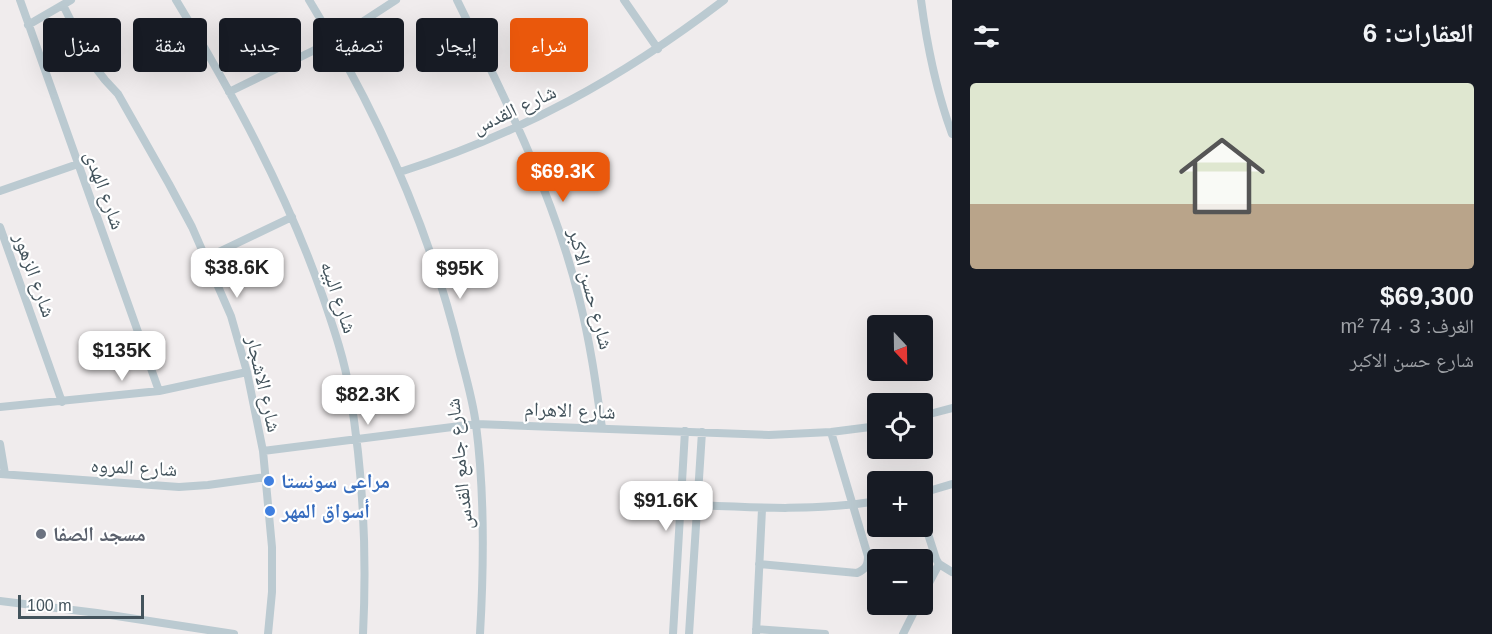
<!DOCTYPE html>
<html lang="ar">
<meta charset="utf-8">
<style>
body{margin:0;font-family:Arial,"Noto Naskh Arabic",sans-serif;background:#20242c;color:#f1f3f6;direction:rtl;height:100vh;display:flex;flex-direction:column;font-size:22px;white-space:nowrap}
*{box-sizing:border-box;margin:0}
p{font-size:20px;color:#9ea1a6}
.icon{flex:none;width:33px;height:33px;fill:none;stroke:currentColor;stroke-width:2;stroke-linecap:round;stroke-linejoin:round}
.map{position:relative;flex:1;overflow:hidden;direction:ltr}
.sheet{display:flex;flex-direction:column;background:#171b24;width:540px}
.sheet>*{flex:none}
.top-card{position:absolute;left:18px;top:18px;width:570px;height:54px;direction:rtl;display:flex;gap:12px}
.needle{width:39px;rotate:158deg}
.buttons{position:absolute;left:867px;top:315px;display:grid;gap:12px}
.buttons a{display:grid;place-items:center;width:66px;height:66px;border-radius:6px;background:#171b24;box-shadow:0 6px 24px #0002;font-size:30px}
.scale{position:absolute;left:18px;bottom:15px;width:126px;box-sizing:border-box;padding-left:6px;border:3px solid #43535c;border-top:0;font-size:16px;line-height:21px;white-space:nowrap;color:#43535c;-webkit-text-stroke:4px #fff;paint-order:stroke}
.price{position:absolute;translate:-50% -51px;padding:0 14px;border-radius:12px;background:#fff;color:#222;font-size:20px;line-height:39px;filter:drop-shadow(0 2px 3px #0008)}
.price::after{content:'';position:absolute;left:50%;top:36px;width:18px;height:14px;margin-left:-9px;background:inherit;clip-path:polygon(0 0,100% 0,50% 100%)}
.price.on{background:#ea580c;color:#fff}
ul{padding:0;list-style:none}
li{display:grid;align-content:center;gap:12px;height:318px;padding:0 18px}
li span{display:grid;place-items:center;height:186px;border-radius:6px;color:#555}
li>.icon{margin-inline-start:auto}
span .icon{width:108px;height:108px;fill:#fffc;stroke-width:1}
li b{font-size:26px}
h2{display:flex;justify-content:space-between;align-items:center;height:72px;padding:0 18px;font-size:26px}
.chip{padding:0 21px;border-radius:6px;background:#171b24;box-shadow:0 6px 24px #0002;font-size:21px;line-height:54px}
.chip.on{background:#ea580c;color:#fff}
main{display:flex;flex:1;min-height:0}
.map>svg:first-child{display:block}
.lines{fill:none;stroke-linecap:round;stroke-linejoin:round}
.minor{stroke:#bbcad1;stroke-width:8}
.shop-dot{fill:#3f7fe0;stroke:#fff;stroke-width:2}
.worship-dot{fill:#6b7280;stroke:#fff;stroke-width:2}
.labels{text-anchor:middle;dominant-baseline:central;stroke-width:4.5;stroke-linejoin:round;paint-order:stroke}
.street-label{font-size:20px;fill:#43535c;stroke:#fff}
.shop-label{font-size:20px;font-weight:bold;fill:#366cbe;stroke:#fff;text-anchor:start}
.worship-label{font-size:20px;font-weight:bold;fill:#5b616d;stroke:#fff;text-anchor:start}
</style>
<main>
<section class="sheet">
<h2>العقارات: 6<svg class="icon" aria-label="filters" viewBox="0 0 24 24"><path d="M4 7h16M4 17h16"/><circle cx="9" cy="7" r="2"/><circle cx="15" cy="17" r="2"/></svg></h2>
<ul>
<li><span style="background:linear-gradient(#dfe7d0 65%,#b9a48a 0)"><svg class="icon" aria-label="home" viewBox="0 0 24 24"><path d="M3 11l9-7 9 7M6 9v11h12V9"/></svg></span><div><b>$69,300</b><p>الغرف: 3 · 74 m²</p><p>شارع حسن الاكبر</p></div></li>
</ul>
</section>
<div class="map">
<svg width="952" height="634" viewBox="0 0 952 634">
<rect width="100%" height="100%" fill="#f0eced"/>
<g class="lines">
<path class="minor" d="M20,0l139,391
M176,0c57,94 111,193 147,297 11,32 22,64 27,97 13,78 17,160 13,240
M309,0c67,109 121,229 151,354 6,23 13,47 16,71 9,69 8,140 4,209
M457,0c47,96 96,193 122,298 11,43 17,86 23,130
M624,0l34,49
M921,0c6,46 15,90 31,134
M63,5l29,58 13,17 13,14 51,90 23,43 39,89 16,56 16,79 9,96v45l-4,42
M28,25l43,-25
M229,92l104,-51 63,-41
M400,172c122,-39 222,-94 324,-172
M0,191l78,-27
M0,227l62,175
M206,258l86,-41
M0,407l159,-16 88,-19
M922,416l30,-8
M0,444l5,30
M263,451l213,-27 293,11 62,-3 47,-6
M0,474l179,13 29,-2 58,-8
M922,493l30,-9
M697,505c61,3 120,6 181,-4
M922,515l14,44 3,5 13,8
M759,564l98,9c9,-4 11,-8 11,-17l-37,-124
M922,596l17,-32
M0,601l97,12 137,21
M756,629l69,5
M673,634l12,-203
M689,634l13,-202
M756,634l6,-125
M903,634l15,-30"/>
</g>
<g class="shop-dot">
<circle cx="269" cy="481" r="6"/>
<circle cx="270" cy="511" r="6"/>
</g>
<circle class="worship-dot" cx="41" cy="534" r="6"/>
<g class="labels">
<g class="street-label">
<text transform="translate(514 109) rotate(-25)">شارع القدس</text>
<text transform="translate(105 190) rotate(70)">شارع الهدى</text>
<text transform="translate(35 275) rotate(70)">شارع الزهور</text>
<text transform="translate(591 289) rotate(75)">شارع حسن الاكبر</text>
<text transform="translate(339 297) rotate(71)">شارع البيه</text>
<text transform="translate(264 384) rotate(77)">شارع الاشجار</text>
<text transform="translate(570 410) rotate(2)">شارع الاهرام</text>
<text transform="translate(459 464) rotate(-96)">شارع جامع القدس</text>
<text transform="translate(134 467) rotate(3)">شارع المروه</text>
</g>
<g class="shop-label">
<text x="281" y="481">مراعى سونستا</text>
<text x="282" y="511">أسواق المهر</text>
</g>
<g class="worship-label">
<text x="53" y="534">مسجد الصفا</text>
</g>
</g>
</svg>
<div class="buttons">
<a><svg class="needle" viewBox="-14 -14 28 28"><path d="M0-13l5 13h-10z" fill="#e53935"/><path d="M0 13l5-13h-10z" fill="#9ea1a6"/></svg></a>
<a><svg class="icon" aria-label="locate" viewBox="0 0 24 24"><circle cx="12" cy="12" r="6"/><path d="M12 2v4M12 18v4M2 12h4M18 12h4"/></svg></a>
<a>+</a>
<a>−</a>
</div>
<div class="scale">100 m</div>
<b class="price on" style="left:563px;top:203px">$69.3K</b>
<b class="price" style="left:237px;top:299px">$38.6K</b>
<b class="price" style="left:460px;top:300px">$95K</b>
<b class="price" style="left:122px;top:382px">$135K</b>
<b class="price" style="left:368px;top:426px">$82.3K</b>
<b class="price" style="left:666px;top:532px">$91.6K</b>
<div class="top-card">
<a class="chip on">شراء</a>
<a class="chip">إيجار</a>
<a class="chip">تصفية</a>
<a class="chip">جديد</a>
<a class="chip">شقة</a>
<a class="chip">منزل</a>
</div>
</div>
</main>
